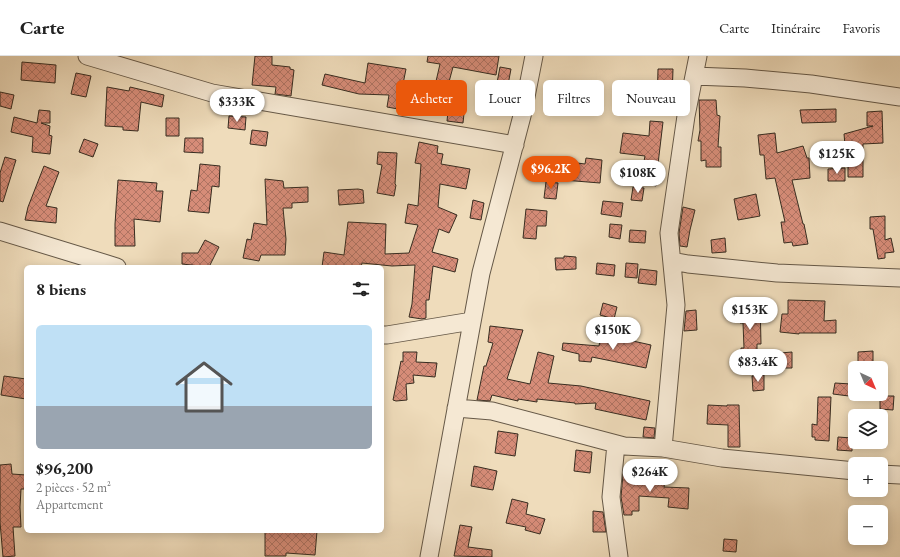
<!DOCTYPE html>
<html lang="fr">
<meta charset="utf-8">
<style>
body{margin:0;font-family:"EB Garamond",serif;background:#f2f2f2;color:#222;height:100vh;display:flex;flex-direction:column;font-size:15px;white-space:nowrap}
*{box-sizing:border-box;margin:0}
p{font-size:13px;color:#767676}
.icon{flex:none;width:22px;height:22px;fill:none;stroke:currentColor;stroke-width:2;stroke-linecap:round;stroke-linejoin:round}
.map{position:relative;flex:1;overflow:hidden}
.details{position:absolute;left:24px;top:209px;width:360px;height:268px;display:flex;flex-direction:column;background:#fff;border-radius:6px;box-shadow:0 2px 10px #0003}
.details>*{flex:none}
.banner{position:absolute;left:396px;top:24px;width:380px;height:36px;display:flex;gap:8px}
.needle{width:26px;rotate:136deg}
.buttons{position:absolute;left:848px;top:305px;display:grid;gap:8px}
.buttons a{display:grid;place-items:center;width:40px;height:40px;border-radius:6px;background:#fff;box-shadow:0 2px 10px #0003;font-size:20px}
.price{position:absolute;translate:-50% -34px;padding:0 9px;border-radius:14px;background:#fff;color:#222;font-size:13px;line-height:26px;filter:drop-shadow(0 1px 2px #0008)}
.price::after{content:'';position:absolute;left:50%;top:24px;width:12px;height:9px;margin-left:-6px;background:inherit;clip-path:polygon(0 0,100% 0,50% 100%)}
.price.active{background:#ea580c;color:#fff}
ul{padding:0;list-style:none}
li{display:grid;align-content:center;gap:8px;height:212px;padding:0 12px}
li span{display:grid;place-items:center;height:124px;border-radius:6px;color:#555}
li>.icon{margin-inline-start:auto}
span .icon{width:72px;height:72px;fill:#fffc;stroke-width:1}
li b{font-size:17px}
h2{display:flex;justify-content:space-between;align-items:center;height:48px;padding:0 12px;font-size:17px}
.chip{padding:0 14px;border-radius:6px;background:#fff;box-shadow:0 2px 10px #0003;font-size:14px;line-height:36px}
.chip.active{background:#ea580c;color:#fff}
header{display:flex;align-items:center;gap:24px;box-sizing:border-box;height:56px;padding:0 20px;background:#fff;border-bottom:1px solid #e0e0e0}
header strong{font-size:19px}
nav{display:flex;gap:22px;margin-inline-start:auto;font-size:14px}
.map>svg:first-child{display:block}
.building{fill:url(#building-cross-hatch);stroke:#372c20}
.lines{fill:none;stroke-linecap:round;stroke-linejoin:round}
.street-casing{stroke:#655847;stroke-width:19}
.street{stroke:#f5e8d3;stroke-width:17}
</style>
<header>
<strong>Carte</strong>
<nav><a>Carte</a><a>Itinéraire</a><a>Favoris</a></nav>
</header>
<div class="map">
<svg width="900" height="501" viewBox="0 0 900 501">
<defs>
<pattern id="building-cross-hatch" width="8" height="8" patternUnits="userSpaceOnUse"><rect width="8" height="8" fill="#d68c78"/><path d="M0 0l8 8M0 8l8-8" fill="none" stroke="#ae7362"/></pattern>
</defs>
<rect width="100%" height="100%" fill="#efdcbb"/>
<filter id="stains"><feTurbulence type="fractalNoise" baseFrequency=".005" numOctaves="4"/><feColorMatrix values="0 0 0 0 .2 0 0 0 0 .09 0 0 0 0 .02 0 0 0 .5 -.17"/></filter>
<radialGradient id="worn" r=".72"><stop offset=".6" stop-color="#630" stop-opacity="0"/><stop offset="1" stop-color="#630" stop-opacity=".3"/></radialGradient>
<path class="building" d="M255,0h17v9l18,2v2l4,1 -3,26 -16,-2 1,-7 -24,-2z
M428,0h71l-3,19 -43,-8 -7,26 -12,-3 6,-26 -13,-2z
M22,6l34,3 -1,18 -34,-3z
M368,7l38,6 -8,40 -11,-2 2,-12 -30,-1 -37,-9 3,-11 40,9z
M500,11l11,2 -4,21 -11,-2z
M658,13h15l-1,30h5l-1,12 -19,-1z
M76,17l15,3 -5,21 -15,-3z
M107,31l22,4 1,-4 34,8 -2,12 -21,-5 -3,29 -15,-1v-3l-18,-1z
M0,36l14,3 -3,14 -11,-3z
M699,44h17l1,15 3,1 -2,31h3v20h-15v-7l-5,1v-20h-3l2,-11z
M449,46l16,2 -2,19 -16,-2z
M836,53v13l-34,1 -2,-13z
M39,54l11,1v12h-9l9,3 -1,9 3,1 -2,18 -18,-2 1,-15 -22,-5 3,-15 23,6z
M882,55l1,32 -20,1v33h-15v-32h-3l-1,-11 29,-8h-6v-14z
M229,60l17,1 -1,13 -17,-2z
M166,62h13v18h-13z
M650,65l13,1 -5,42 2,1 -4,21 -16,-4 5,-26 -25,-3 3,-20 26,3z
M252,74l16,2 -2,14 -16,-2z
M775,77l2,20 26,-7 4,12h2l1,20 -18,2 11,44h1l4,20 -15,2 -1,-4 -8,1 -3,-21h4l-10,-44 -9,1 -2,-24h-4l-2,-20z
M185,82h18v15l-19,-1z
M84,83l14,5 -5,13 -14,-5z
M419,86l19,4 -1,7 6,1 -2,10 29,5 -4,20 -26,-5 -2,23 19,8 -8,18 -10,-4 -7,23 26,7 -3,13 -22,-6 -4,34h-3v18l-4,1 -13,-2 3,-13 3,-39 -23,1 -30,-3 -1,4h-39l2,-15 20,3 4,-33 38,2 -1,30 24,-1 9,-28 -13,-2 3,-19 10,2 3,-42 -6,-1z
M378,96l19,1 -2,31 1,1 -2,11 -17,-3 5,-28 -5,-1z
M5,101l11,3 -13,42 -3,-1v-28z
M586,102l16,2 -2,23 -49,-4 2,-19 32,4z
M200,108l20,2 -1,21 -7,-1 -3,27 -21,-2 3,-21 6,1z
M44,110l15,6 -13,34 11,2 -1,15 -31,-3 3,-13z
M845,112v13h-17v-12z
M265,123l18,2 1,7 24,-1v15l-16,1v5h-9l3,31 -1,16h-24l-2,6 -16,-3 4,-19 4,1 3,-17 13,2z
M118,124l39,3 -1,8h7l-3,31 -26,-3 1,27h-20v-22z
M546,126l12,1 -2,16 -12,-1z
M633,131l11,1 -2,13 -11,-1z
M358,133l5,1 1,13 -25,2 -1,-15z
M756,138l4,22 -22,4 -4,-21z
M473,144l11,3 -3,17 -11,-2z
M603,145l20,2 -2,14 -20,-3z
M683,151l12,3 -5,20 -3,17 -7,-1 -1,-13z
M526,153l21,2 -1,15h-9l-1,13 -13,-1z
M885,160v24l6,-2 3,14 -9,1v5l-7,1 -5,-30h-3v-12z
M610,168l12,1 -2,14 -11,-2z
M630,174l16,1 -1,12 -16,-1z
M725,182l1,14 -14,1 -1,-13z
M205,184l14,7 -10,20 -27,-3v-11h16z
M564,200l12,1v12l-20,1 -1,-12h9z
M597,207l18,2 -1,11 -18,-2z
M626,207l12,1 -1,14 -12,-1z
M640,213l17,2 -1,14 -18,-2z
M760,244l1,44h-4v21h-16v-17h3l-1,-25h-3l-1,-22z
M788,244l37,1 -1,20 12,-1v13h-37v1l-19,-2 2,-18h6z
M603,247l14,4 -3,12 -14,-4z
M696,254l1,20 -13,1 2,-20z
M490,270l33,4 -16,49 23,5 8,-32 16,4 -6,27 33,3 69,15 -4,19 -51,-11 1,-6 -21,1v-1l-38,-4v3l-19,-3v2l-26,-6 -2,6 -13,-1 7,-34h2l7,-23 -5,-1z
M601,278l50,11 -5,23 -54,-11 -1,5 -12,-1v-7l-17,-4 1,-7 36,3z
M873,295v13l-15,1v-13z
M403,296h14l-1,10 21,1 -2,14 -22,-2 1,8 -8,1 1,16 -11,1 -3,-1 8,-39 2,1z
M792,296v16h-12v-15z
M764,319v15l-11,1 -1,-15z
M4,320l22,3v20l-25,-4z
M835,327l16,1 -2,12 -16,-2z
M880,340h14l-1,14 -13,-1z
M818,341h13l-2,44 -14,-1v-3h-3v-13l5,1z
M708,349l19,1v-1h12l1,42h-12v-22l-21,-1z
M644,371l11,1 -1,10 -11,-1z
M498,375l20,3 -3,22 -20,-3z
M838,381l14,1v13l-15,-1z
M576,394l16,2 -2,21 -16,-2z
M11,408l1,10 14,1v14h-5l-1,18 1,20h-8l2,29 -12,1 -3,-35v-57z
M474,410l23,5 -4,19 -22,-4z
M623,418l11,1v3l31,2 -1,7 25,1 -1,21 -20,-2 1,-9 -30,-2v15h-7v4h-8l-3,-18z
M512,443l16,4 -2,11 19,5 -5,15 -15,-4 1,-3 -20,-4z
M593,455l10,1 3,20h-13z
M460,469l12,2 -4,20 24,3v7l-38,-1z
M265,475h52l-2,24 -29,-2v3h-21z
M724,483l13,1 -1,12 -13,-1z"/>
<g class="lines">
<defs>
<path id="street" d="M87,0l125,37 303,52
M694,20l51,2 66,6 89,13
M0,175l117,36
M672,205l16,3 89,9 123,5
M382,279h5l85,-14
M456,352l36,3 132,35 39,2 59,10 133,13
M616,388l-5,53 8,60
M663,392l13,-143 -7,-72 17,-117 12,-60
M881,418l19,1
M429,501l52,-284 42,-161 11,-56"/>
</defs>
<use href="#street" class="street-casing"/>
<use href="#street" class="street"/>
</g>
<rect width="100%" height="100%" filter="url(#stains)"/>
<rect width="100%" height="100%" fill="url(#worn)"/>
</svg>
<div class="buttons">
<a><svg class="needle" viewBox="-14 -14 28 28"><path d="M0-13l5 13h-10z" fill="#e53935"/><path d="M0 13l5-13h-10z" fill="#767676"/></svg></a>
<a><svg class="icon" aria-label="layers" viewBox="0 0 24 24"><path d="M12 4l9 5-9 5-9-5zM3 14l9 5 9-5"/></svg></a>
<a>+</a>
<a>−</a>
</div>
<b class="price" style="left:237px;top:67px">$333K</b>
<b class="price" style="left:837px;top:119px">$125K</b>
<b class="price active" style="left:551px;top:134px">$96.2K</b>
<b class="price" style="left:638px;top:138px">$108K</b>
<b class="price" style="left:750px;top:275px">$153K</b>
<b class="price" style="left:613px;top:295px">$150K</b>
<b class="price" style="left:758px;top:327px">$83.4K</b>
<b class="price" style="left:650px;top:437px">$264K</b>
<div class="banner">
<a class="chip active">Acheter</a>
<a class="chip">Louer</a>
<a class="chip">Filtres</a>
<a class="chip">Nouveau</a>
</div>
<section class="details">
<h2>8 biens<svg class="icon" aria-label="filters" viewBox="0 0 24 24"><path d="M4 7h16M4 17h16"/><circle cx="9" cy="7" r="2"/><circle cx="15" cy="17" r="2"/></svg></h2>
<ul>
<li><span style="background:linear-gradient(#bfe0f5 65%,#9aa5b1 0)"><svg class="icon" aria-label="home" viewBox="0 0 24 24"><path d="M3 11l9-7 9 7M6 9v11h12V9"/></svg></span><div><b>$96,200</b><p>2 pièces · 52 m²</p><p>Appartement</p></div></li>
</ul>
</section>
</div>
